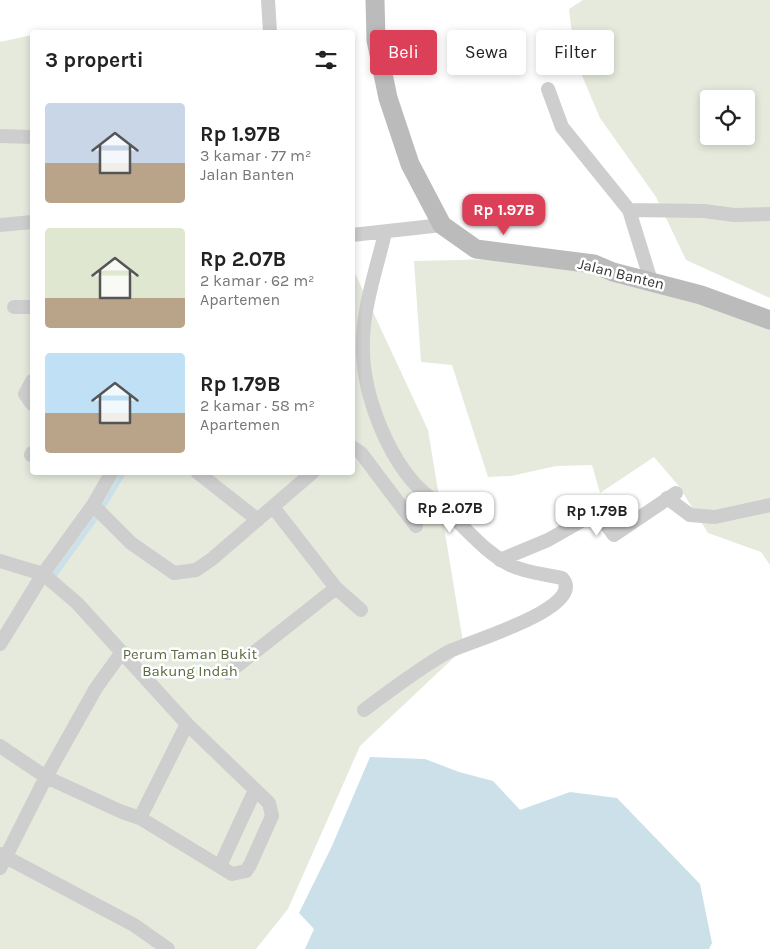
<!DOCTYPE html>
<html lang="id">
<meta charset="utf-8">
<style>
body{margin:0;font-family:Karla,sans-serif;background:#f2f2f2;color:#222;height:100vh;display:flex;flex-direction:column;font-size:19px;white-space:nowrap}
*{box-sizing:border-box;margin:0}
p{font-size:16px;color:#767676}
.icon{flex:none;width:28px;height:28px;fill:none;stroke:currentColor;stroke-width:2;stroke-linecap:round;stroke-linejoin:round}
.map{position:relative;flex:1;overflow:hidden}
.side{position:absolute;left:30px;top:30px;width:325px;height:445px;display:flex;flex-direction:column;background:#fff;border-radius:5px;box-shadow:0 2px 8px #0003}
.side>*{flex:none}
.hud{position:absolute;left:370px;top:30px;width:325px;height:45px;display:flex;gap:10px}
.fabs{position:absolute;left:700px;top:90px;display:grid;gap:10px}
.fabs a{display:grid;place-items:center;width:55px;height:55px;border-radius:5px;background:#fff;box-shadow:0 2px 8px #0003;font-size:25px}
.price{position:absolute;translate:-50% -42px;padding:0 11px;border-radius:10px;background:#fff;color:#222;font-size:16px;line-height:32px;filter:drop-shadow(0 1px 2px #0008)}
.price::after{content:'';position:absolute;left:50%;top:30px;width:15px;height:11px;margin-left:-8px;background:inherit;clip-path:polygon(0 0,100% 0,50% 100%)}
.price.current{background:#dc3f58;color:#fff}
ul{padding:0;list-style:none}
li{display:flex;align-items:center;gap:15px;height:125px;padding:0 15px}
li span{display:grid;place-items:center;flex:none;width:140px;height:100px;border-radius:5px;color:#555}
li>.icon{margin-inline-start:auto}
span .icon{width:60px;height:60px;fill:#fffc;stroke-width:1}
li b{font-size:21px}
h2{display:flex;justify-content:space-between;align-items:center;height:60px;padding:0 15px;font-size:21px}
.chip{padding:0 18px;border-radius:5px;background:#fff;box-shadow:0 2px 8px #0003;font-size:18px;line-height:45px}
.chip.current{background:#dc3f58;color:#fff}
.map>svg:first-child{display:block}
.green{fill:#e5eadd;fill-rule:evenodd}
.water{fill:#cbe0e9}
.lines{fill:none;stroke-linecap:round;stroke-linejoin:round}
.stream{stroke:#cbe0e9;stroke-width:5}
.street{stroke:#cecece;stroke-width:14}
.secondary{stroke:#bbb;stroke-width:19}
.labels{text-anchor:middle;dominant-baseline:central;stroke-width:5;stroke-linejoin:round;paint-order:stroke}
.street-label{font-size:15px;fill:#313131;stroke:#fff}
.park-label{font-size:15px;fill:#586b40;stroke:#fff}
</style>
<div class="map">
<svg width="770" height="949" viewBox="0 0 770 949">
<rect width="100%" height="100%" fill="#fff"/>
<path class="green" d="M583,0h187v298l-84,-38 -30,-63 -56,-79 -25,-59 -6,-50zM709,99h37v37h-37z
M32,35v437h320l1,-203 75,161 36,218 -104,98 -72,163 -32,40h-256v-907z
M546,258l224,66v241l-9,-13 -53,-19 -30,-48 -24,-28 -54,36 -8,-28 -36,1 -45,10 -23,1 -36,-112 -31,-3 -7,-101z"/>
<path class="water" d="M370,757l55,2 34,13 34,9 27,29 50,-18 47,6 83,86 12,59 -3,6h-404l9,-20 -15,-16 33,-67z"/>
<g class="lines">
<path class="stream" d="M51,580l49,-68 24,-40"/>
<path class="street" d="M268,0l2,32
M548,89l14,38 67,83 22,71
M0,136l32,1
M629,210l75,1 30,4 36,-1
M0,225l32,-3
M352,235l90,-10
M14,307h18
M32,381l-7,13 7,10
M352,447l9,6 55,73
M31,455l1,-2
M197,472l61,48
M667,498l23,17 25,2 55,-12
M93,505l38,38 43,30 22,-3 16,-11 101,-87
M273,507l63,81 25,22
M500,560l48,-20 49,-28 17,23 62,-42
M0,561l43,13 34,29 110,121 82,79 3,13 -22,49 -4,6 -14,3 -92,-56 -18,-6 -76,-35 -46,-31
M0,644l43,-70 50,-69 19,-33
M228,673l108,-85
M364,710c27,-20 54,-41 84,-58 16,-9 141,-44 114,-74 -17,-4 -36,-5 -52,-13 -22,-11 -37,-29 -55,-46 -13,-12 -28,-22 -40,-35 -29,-32 -51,-89 -52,-132 -2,-39 13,-81 22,-119
M140,818l47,-94
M0,854l134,71 34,24
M220,866l35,-76
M0,868l46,-91 50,-89 26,-36"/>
<path class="secondary" d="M375,0l1,40 12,58 22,66 32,61 34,24 118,15 19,8 88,23 69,25"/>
</g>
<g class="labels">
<g class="street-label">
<text transform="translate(621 274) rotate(14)">Jalan Banten</text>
</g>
<g class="park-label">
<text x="190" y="654">Perum Taman Bukit<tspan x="190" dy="17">Bakung Indah</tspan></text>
</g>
</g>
</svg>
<div class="fabs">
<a><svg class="icon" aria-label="locate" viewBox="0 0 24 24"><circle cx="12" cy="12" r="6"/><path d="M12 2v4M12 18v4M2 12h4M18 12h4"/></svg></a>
</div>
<b class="price current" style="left:504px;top:236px">Rp 1.97B</b>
<b class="price" style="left:450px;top:534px">Rp 2.07B</b>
<b class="price" style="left:597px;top:537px">Rp 1.79B</b>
<div class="hud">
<a class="chip current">Beli</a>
<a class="chip">Sewa</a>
<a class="chip">Filter</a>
</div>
<section class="side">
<h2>3 properti<svg class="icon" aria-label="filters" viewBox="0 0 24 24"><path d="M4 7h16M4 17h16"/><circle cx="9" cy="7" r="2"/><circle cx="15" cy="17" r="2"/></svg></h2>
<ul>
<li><span style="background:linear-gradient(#c9d6e8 60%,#b9a48a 0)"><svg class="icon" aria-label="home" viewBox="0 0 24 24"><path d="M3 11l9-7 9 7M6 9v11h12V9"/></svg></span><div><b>Rp 1.97B</b><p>3 kamar · 77 m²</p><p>Jalan Banten</p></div></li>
<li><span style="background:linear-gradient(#dfe7d0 70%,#b9a48a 0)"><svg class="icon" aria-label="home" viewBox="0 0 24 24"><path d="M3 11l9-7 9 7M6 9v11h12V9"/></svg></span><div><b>Rp 2.07B</b><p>2 kamar · 62 m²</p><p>Apartemen</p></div></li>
<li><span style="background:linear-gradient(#bfe0f5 60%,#b9a48a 0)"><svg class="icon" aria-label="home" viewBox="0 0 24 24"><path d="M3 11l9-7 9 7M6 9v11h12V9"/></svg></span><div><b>Rp 1.79B</b><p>2 kamar · 58 m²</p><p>Apartemen</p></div></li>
</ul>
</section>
</div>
